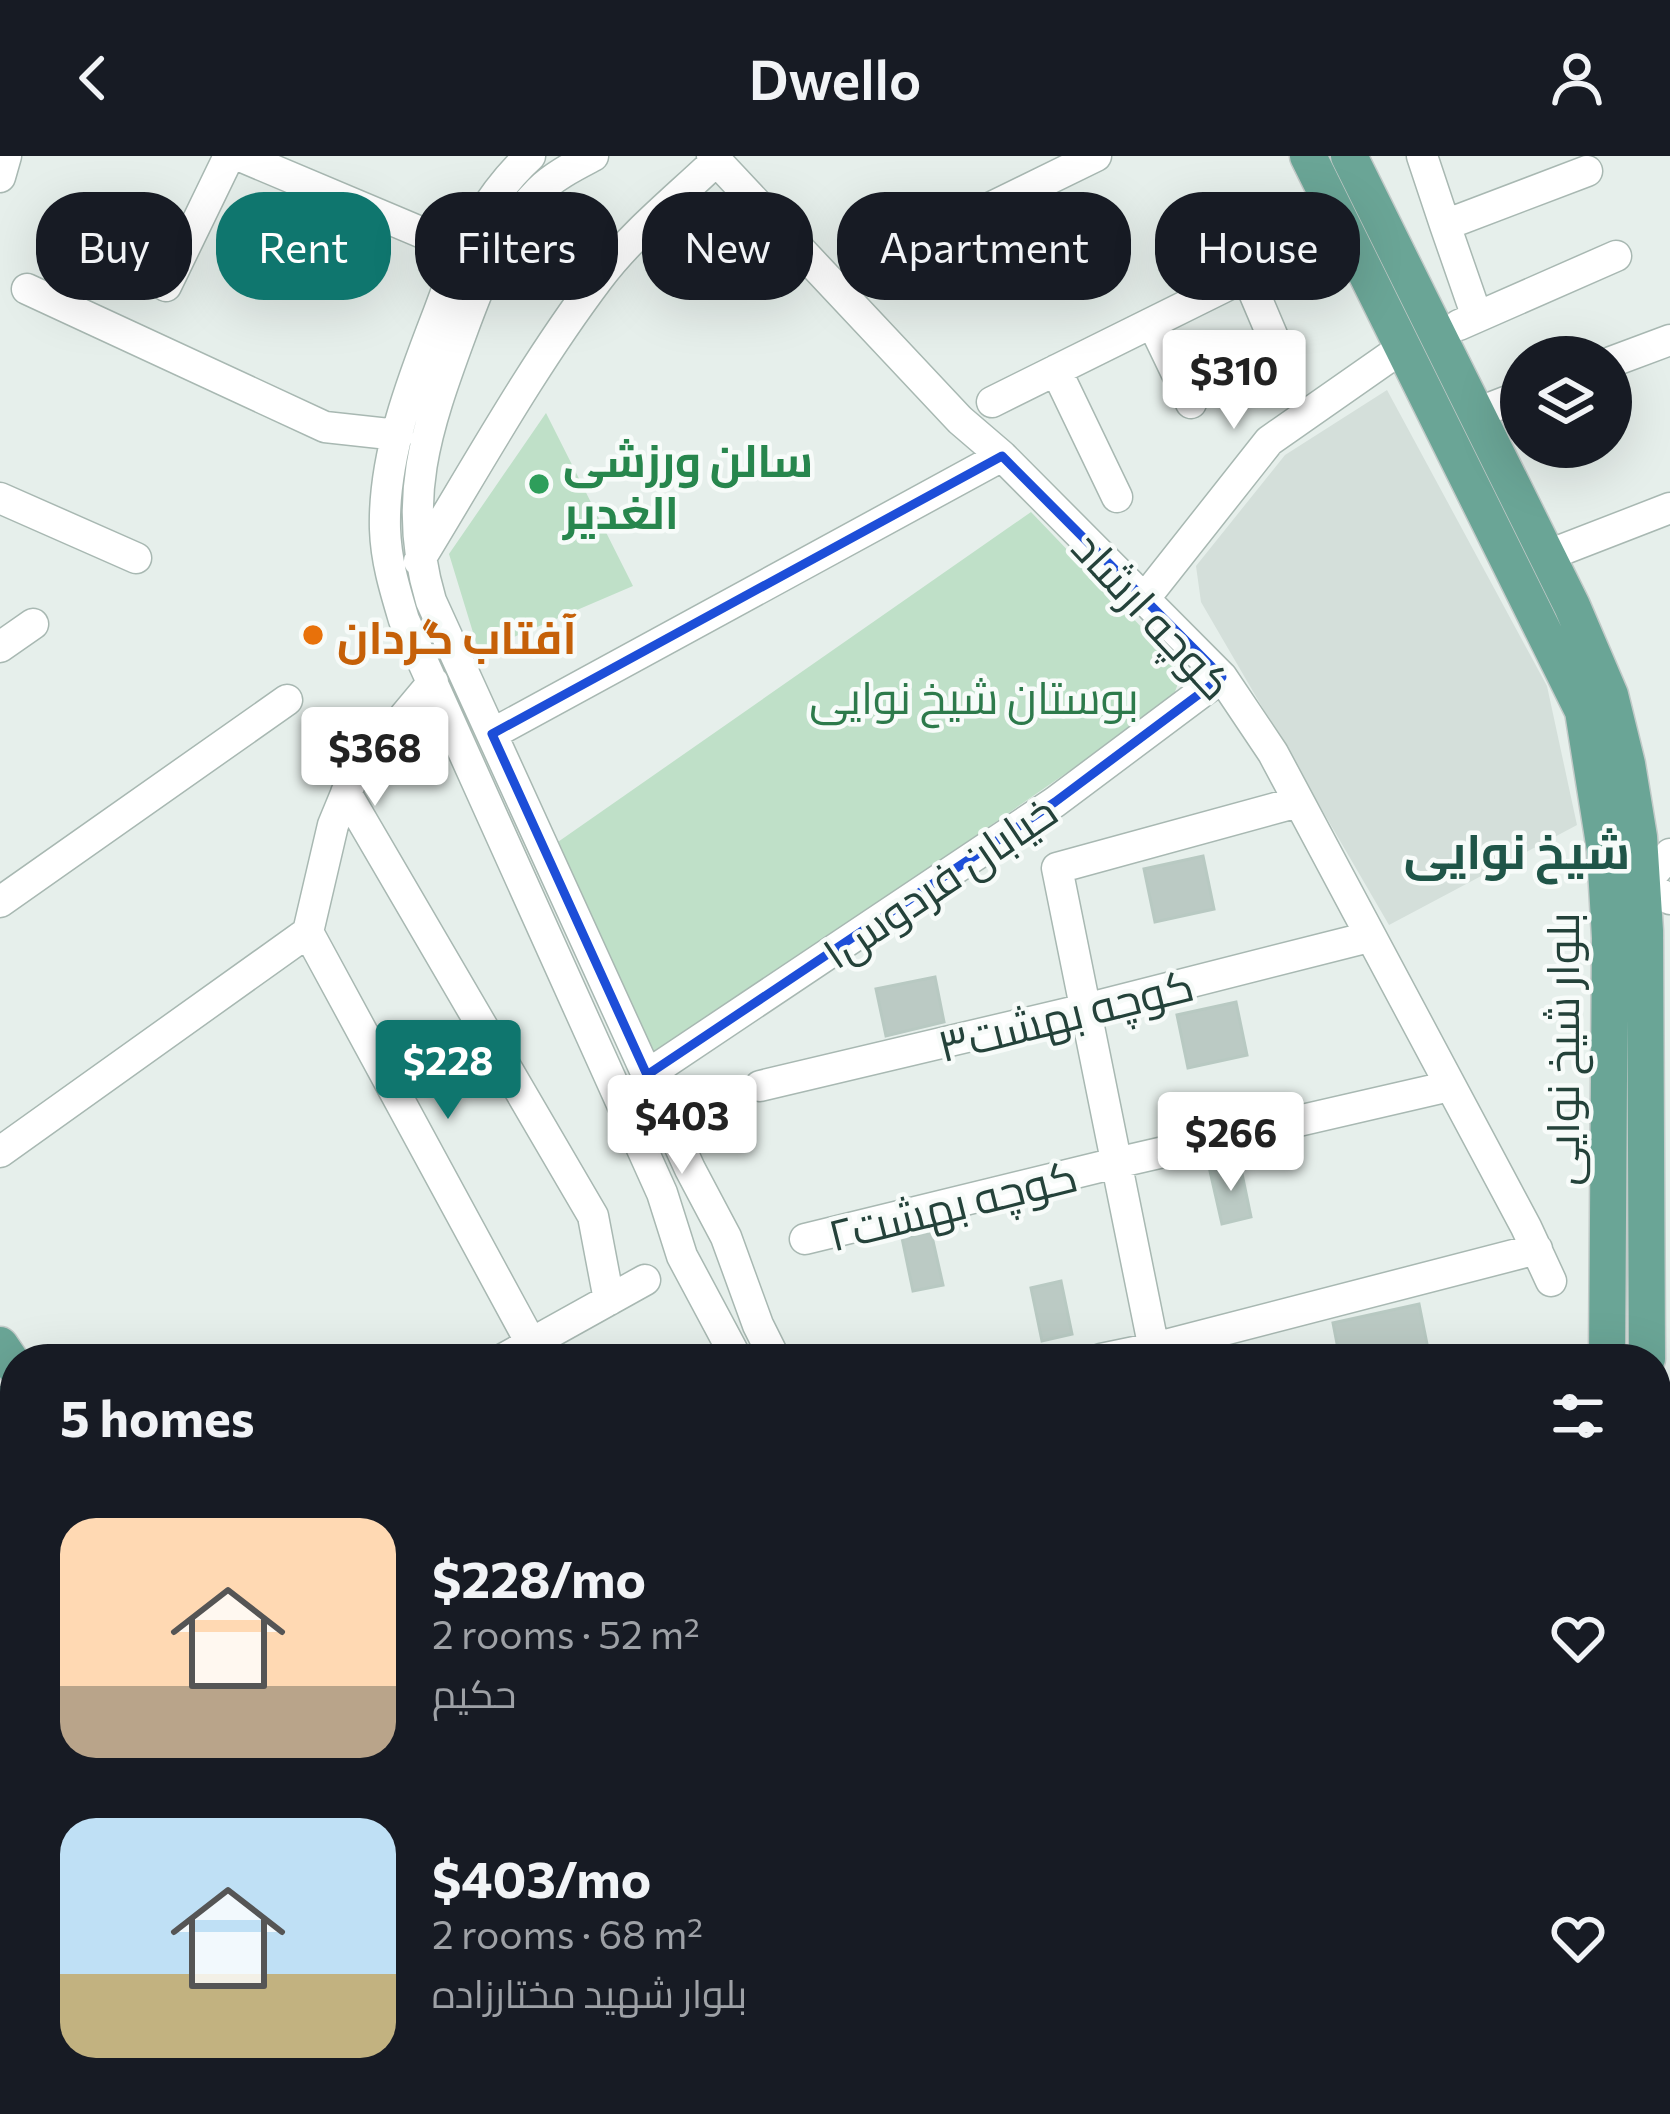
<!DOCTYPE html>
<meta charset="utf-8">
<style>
body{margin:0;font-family:Commissioner,Cairo,sans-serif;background:#20242c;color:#f1f3f6;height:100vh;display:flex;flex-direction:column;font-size:45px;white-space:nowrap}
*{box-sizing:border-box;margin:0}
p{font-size:39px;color:#9ea1a6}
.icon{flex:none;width:66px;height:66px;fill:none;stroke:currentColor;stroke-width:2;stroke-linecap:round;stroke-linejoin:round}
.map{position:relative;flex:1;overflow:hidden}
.details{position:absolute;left:0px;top:1188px;width:1671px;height:771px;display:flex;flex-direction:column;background:#171b24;border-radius:48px 48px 0 0;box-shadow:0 12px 48px #0002}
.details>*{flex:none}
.guide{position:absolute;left:36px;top:36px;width:1599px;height:108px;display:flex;gap:24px}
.fabs{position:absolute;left:1500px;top:180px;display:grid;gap:24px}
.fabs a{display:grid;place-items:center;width:132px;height:132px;border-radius:50%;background:#171b24;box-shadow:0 12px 48px #0002;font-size:60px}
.price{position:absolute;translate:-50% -102px;padding:0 27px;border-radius:12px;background:#fff;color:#222;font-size:39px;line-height:78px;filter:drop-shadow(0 3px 6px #0008)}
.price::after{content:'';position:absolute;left:50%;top:72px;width:36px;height:27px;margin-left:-18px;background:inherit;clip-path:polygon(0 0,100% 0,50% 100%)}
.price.on{background:#0f766e;color:#fff}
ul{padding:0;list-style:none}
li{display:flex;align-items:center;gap:36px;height:300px;padding:0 60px}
li span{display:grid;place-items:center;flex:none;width:336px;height:240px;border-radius:36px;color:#555}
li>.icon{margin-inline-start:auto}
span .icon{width:144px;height:144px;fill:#fffc;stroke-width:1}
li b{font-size:51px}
h2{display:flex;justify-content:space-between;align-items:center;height:144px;padding:0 60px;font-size:51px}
.chip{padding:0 42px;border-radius:48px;background:#171b24;box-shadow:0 12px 48px #0002;font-size:42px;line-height:108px}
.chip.on{background:#0f766e;color:#fff}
header{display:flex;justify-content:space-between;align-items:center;height:156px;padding:0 60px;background:#171b24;font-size:54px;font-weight:600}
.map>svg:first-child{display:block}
.built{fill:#d4dfda}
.green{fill:#bfe0c8}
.building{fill:#bbcac4;stroke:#b8c9c2;stroke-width:3}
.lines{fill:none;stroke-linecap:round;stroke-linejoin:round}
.minor-casing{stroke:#a8b8b2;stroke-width:33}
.major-casing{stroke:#c2cac8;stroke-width:39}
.minor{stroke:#fff;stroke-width:30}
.major{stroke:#6aa596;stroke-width:36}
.marked{fill:none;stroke:#1d4ed8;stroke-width:9;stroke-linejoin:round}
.leisure-dot{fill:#2e9e5b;stroke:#f7fbf9;stroke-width:4.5}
.food-dot{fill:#e8710a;stroke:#f7fbf9;stroke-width:4.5}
.labels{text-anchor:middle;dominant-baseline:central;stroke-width:9;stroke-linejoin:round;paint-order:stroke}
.leisure-label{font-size:45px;font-weight:bold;fill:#27864d;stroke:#f7fbf9;text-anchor:start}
.street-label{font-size:45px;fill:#24423a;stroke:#f7fbf9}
.food-label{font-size:45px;font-weight:bold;fill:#c56008;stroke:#f7fbf9;text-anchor:start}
.park-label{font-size:45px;fill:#2d7a4b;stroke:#f7fbf9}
.neighbourhood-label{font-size:48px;font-weight:bold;fill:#1f5548;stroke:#f7fbf9}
</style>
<header><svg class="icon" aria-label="back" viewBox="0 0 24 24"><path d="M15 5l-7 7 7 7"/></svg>Dwello<svg class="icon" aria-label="person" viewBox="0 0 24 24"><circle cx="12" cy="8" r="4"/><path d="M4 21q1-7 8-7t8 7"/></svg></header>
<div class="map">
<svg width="1670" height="1958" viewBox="0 0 1670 1958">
<rect width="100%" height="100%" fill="#e6efeb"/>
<path class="built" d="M1387,234l160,296 30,139 -188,100 -188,-323 -5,-36 89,-111z
M1670,1825v133h-55l-1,-14h42v-107z
M1306,1944h32l5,14h-113z"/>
<path class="green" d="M546,257l87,173 -154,66 -30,-98z
M1031,356l141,147 8,19 -8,22 -521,360 -96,-216z"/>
<path class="building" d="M1203,700l11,53 -59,13 -11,-53z
M935,821l9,45 -58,14 -10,-47z
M1236,846l11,53 -59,13 -11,-53z
M1240,1008l11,53 -29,7 -12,-53z
M931,1076l12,53 -30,6 -11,-53z
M1061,1125l11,53 -30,7 -11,-53z
M1419,1148l11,55h-90l-7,-36z"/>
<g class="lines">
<defs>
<path id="minor" d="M240,0l223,94
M530,0c-20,18 -38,42 -52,65 -17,29 -28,61 -40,93 -26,67 -55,142 -53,215 1,32 10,61 19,91l258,573 20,63 55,103
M593,0c-19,10 -39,20 -54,35 -40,40 -59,91 -78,143 -35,95 -60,167 -30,267l259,568 36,68 32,88 17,34
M712,0l248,264 42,36 220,221 51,76 253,474 25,54
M1422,0l23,69
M0,21l6,-21
M873,109l223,-109
M1247,120l31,73
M166,130l63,-130
M27,133l298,138 73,8
M1477,161l-32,-92 142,-54
M1153,168l38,79
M1459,169l157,-69
M1611,206l59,-22
M1056,214l61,127
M992,246l351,-174
M1477,257l44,-17
M0,342l136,60
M1546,400l124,-48
M419,405c58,-95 112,-193 179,-282 33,-44 78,-80 118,-118
M1145,442l124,-157 133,-93
M0,491l33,-23
M492,578l510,-278
M346,637l247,423 16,84
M1670,698l-27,31 27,14
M0,746l287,-202
M308,776l223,411
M308,776l25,-107 19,-46 81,-97
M647,919l408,-273 167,-125
M760,930l325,-77 284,-72
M0,996l308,-220
M805,1083l311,-76 334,-77
M503,1203l142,-79
M1101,1203l53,-11 383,-99
M1156,1203l-99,-491 241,-66
M1656,1251l14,6
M0,1365l15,-12
M0,1556l15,-12
M0,1689l15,-10
M0,1865l15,-10
M0,1889l15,27
M31,1944l8,14
M788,1944l5,14
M1535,1944l2,14
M143,1958l22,-14
M888,1958l52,-14"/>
<path id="major" d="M1308,0l275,555 22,139 5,88 -3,421
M1349,0l223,450 38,89 17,69 12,73 6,94 2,428
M0,1189l15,22
M0,1248l15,20
M1656,1330l14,103
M1656,1513l14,41
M476,1944l10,14
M524,1944l10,14"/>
</defs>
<use href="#minor" class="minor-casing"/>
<use href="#major" class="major-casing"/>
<use href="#minor" class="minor"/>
<use href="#major" class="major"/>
</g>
<path class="marked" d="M1002,300l220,221 -167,125 -408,273 -155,-341z"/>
<circle class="leisure-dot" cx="539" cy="328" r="12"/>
<circle class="food-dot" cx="313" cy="479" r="12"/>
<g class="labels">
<g class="leisure-label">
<text x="563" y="302">سالن ورزشی<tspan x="563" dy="52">الغدیر</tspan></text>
</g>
<g class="street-label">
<text transform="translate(1154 458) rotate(47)">کوچه ارشاد</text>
<text transform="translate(938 724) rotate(-34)">خیابان فردوس۱</text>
<text transform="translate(1065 857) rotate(-14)">کوچه بهشت۳</text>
<text transform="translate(1560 893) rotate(-90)">بلوار شیخ نوایی</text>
<text transform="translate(952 1047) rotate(-14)">کوچه بهشت۲</text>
</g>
<g class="food-label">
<text x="337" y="479">آفتاب گردان</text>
</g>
<g class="park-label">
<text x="974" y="539">بوستان شیخ نوایی</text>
</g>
<g class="neighbourhood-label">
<text x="1517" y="693">شیخ نوایی</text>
</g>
</g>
</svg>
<div class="fabs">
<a><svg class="icon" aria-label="layers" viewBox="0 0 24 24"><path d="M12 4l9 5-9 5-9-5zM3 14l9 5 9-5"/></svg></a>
</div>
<b class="price" style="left:1234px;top:276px">$310</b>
<b class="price" style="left:375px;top:653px">$368</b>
<b class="price on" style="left:448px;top:966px">$228</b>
<b class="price" style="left:682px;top:1021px">$403</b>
<b class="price" style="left:1231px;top:1038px">$266</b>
<div class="guide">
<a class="chip">Buy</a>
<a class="chip on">Rent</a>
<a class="chip">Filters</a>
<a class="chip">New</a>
<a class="chip">Apartment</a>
<a class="chip">House</a>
</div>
<section class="details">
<h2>5 homes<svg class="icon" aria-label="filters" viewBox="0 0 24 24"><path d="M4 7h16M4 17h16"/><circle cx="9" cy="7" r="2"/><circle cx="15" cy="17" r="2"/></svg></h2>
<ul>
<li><span style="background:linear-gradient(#ffd9b3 70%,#b9a48a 0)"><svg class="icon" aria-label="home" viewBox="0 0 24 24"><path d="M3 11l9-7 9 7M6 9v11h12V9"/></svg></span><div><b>$228/mo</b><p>2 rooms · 52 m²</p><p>حکیم</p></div><svg class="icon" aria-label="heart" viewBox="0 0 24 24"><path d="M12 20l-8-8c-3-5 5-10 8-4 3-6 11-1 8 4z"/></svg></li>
<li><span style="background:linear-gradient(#bfe0f5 65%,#c2b280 0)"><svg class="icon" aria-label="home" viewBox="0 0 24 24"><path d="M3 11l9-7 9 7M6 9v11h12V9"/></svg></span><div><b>$403/mo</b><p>2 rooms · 68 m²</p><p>بلوار شهید مختارزاده</p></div><svg class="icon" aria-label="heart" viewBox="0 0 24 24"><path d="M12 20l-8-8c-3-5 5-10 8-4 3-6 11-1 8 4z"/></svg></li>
</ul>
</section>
</div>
